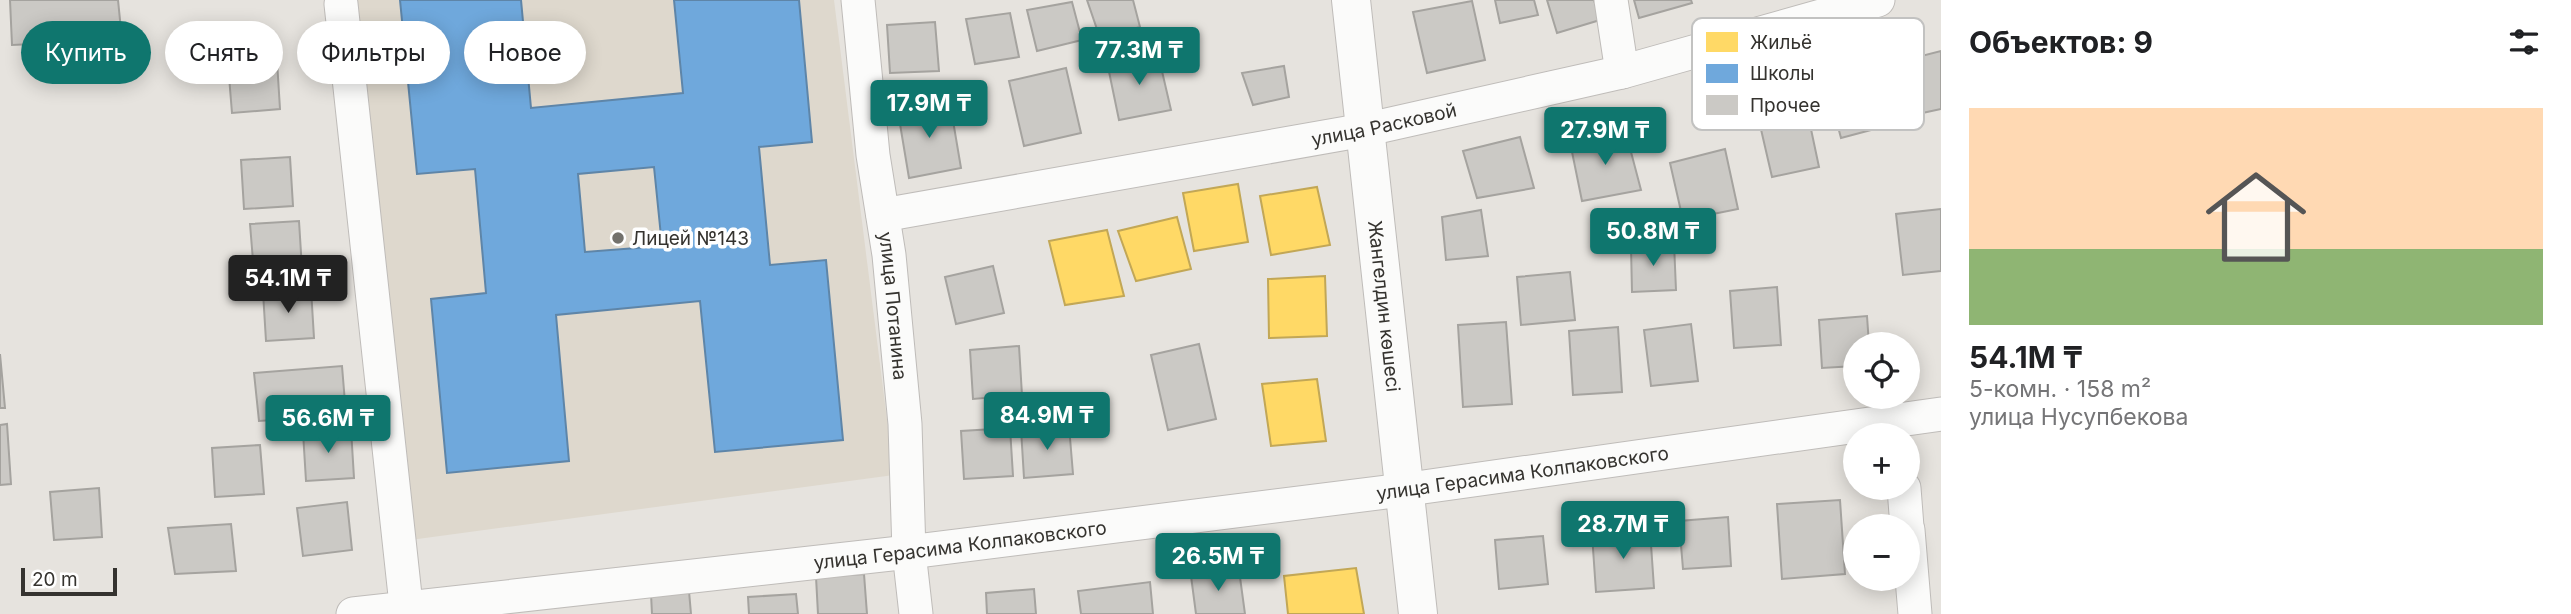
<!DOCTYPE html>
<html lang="ru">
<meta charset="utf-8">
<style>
body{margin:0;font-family:Inter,sans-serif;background:#f2f2f2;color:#202124;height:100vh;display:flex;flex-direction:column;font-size:26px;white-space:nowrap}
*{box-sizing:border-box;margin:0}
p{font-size:23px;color:#757577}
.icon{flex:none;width:38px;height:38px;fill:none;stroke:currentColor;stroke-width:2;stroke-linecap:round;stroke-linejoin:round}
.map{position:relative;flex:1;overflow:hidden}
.details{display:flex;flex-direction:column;background:#fff;width:630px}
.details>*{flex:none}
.banner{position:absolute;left:21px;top:21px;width:665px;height:63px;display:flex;gap:14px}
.controls{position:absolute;left:1843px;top:332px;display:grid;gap:14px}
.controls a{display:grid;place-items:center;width:77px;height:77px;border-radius:50%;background:#fff;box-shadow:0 4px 18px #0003;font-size:35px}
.scale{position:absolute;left:21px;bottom:18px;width:96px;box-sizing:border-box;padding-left:7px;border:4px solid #35332f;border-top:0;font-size:19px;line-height:24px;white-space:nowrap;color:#35332f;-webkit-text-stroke:5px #fff;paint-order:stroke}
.price{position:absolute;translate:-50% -60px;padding:0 16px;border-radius:7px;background:#0f766e;color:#fff;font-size:23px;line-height:46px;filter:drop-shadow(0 2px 4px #0008)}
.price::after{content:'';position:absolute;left:50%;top:42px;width:21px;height:16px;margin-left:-10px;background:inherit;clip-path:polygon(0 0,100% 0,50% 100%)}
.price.selected{background:#222;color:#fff}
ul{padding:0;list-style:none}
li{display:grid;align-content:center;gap:14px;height:371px;padding:0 28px}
li span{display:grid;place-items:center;height:217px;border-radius:0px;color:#555}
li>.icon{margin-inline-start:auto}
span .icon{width:126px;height:126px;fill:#fffc;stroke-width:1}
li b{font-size:30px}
h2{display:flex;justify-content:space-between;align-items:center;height:84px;padding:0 28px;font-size:30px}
.chip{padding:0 24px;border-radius:32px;background:#fff;box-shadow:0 4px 18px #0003;font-size:24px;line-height:63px}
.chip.selected{background:#0f766e;color:#fff}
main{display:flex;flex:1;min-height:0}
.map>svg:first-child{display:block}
.built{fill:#ded8cd}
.homes{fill:#ffd966;stroke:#c2a756;stroke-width:2}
.schools{fill:#6fa8dc;stroke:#5e85a8;stroke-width:2;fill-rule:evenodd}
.building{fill:#cbc9c5;stroke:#a5a39f;stroke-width:2}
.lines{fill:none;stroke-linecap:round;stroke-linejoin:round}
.minor-casing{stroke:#bfbcb9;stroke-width:35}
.major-casing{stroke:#bfbcb9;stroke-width:40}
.minor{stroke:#fbfbfa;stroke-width:33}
.major{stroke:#fbfbfa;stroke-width:38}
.poi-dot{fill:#73716c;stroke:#fff;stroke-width:2.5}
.labels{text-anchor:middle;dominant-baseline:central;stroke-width:7;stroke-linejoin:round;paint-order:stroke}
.street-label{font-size:19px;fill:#35332f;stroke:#fff}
.poi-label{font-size:19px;fill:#35332f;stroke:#fff;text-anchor:start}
.key{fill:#fff;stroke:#c2c2c1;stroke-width:2}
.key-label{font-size:19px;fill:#35332f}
</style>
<main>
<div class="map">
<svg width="1941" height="614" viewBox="0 0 1941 614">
<rect width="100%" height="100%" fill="#e6e3de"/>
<path class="built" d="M349,0h485l60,475 -491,66z"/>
<path class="homes" d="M1238,184l10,58 -54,9 -11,-58z
M1317,187l13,58 -59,10 -11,-59z
M1177,217l14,52 -55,12 -18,-50z
M1107,230l17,66 -59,9 -16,-64z
M1325,276l2,60 -58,2 -1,-59z
M1317,379l9,62 -55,5 -9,-62z
M1356,568l8,46h-76l-4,-38z"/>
<path class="schools" d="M400,0h121l10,108 152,-15 -9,-93h125l13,142 -53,5 11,118 56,-5 17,180 -128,12 -15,-151 -144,14 13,146 -122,12 -16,-174 55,-6 -11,-124 -58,5zM654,167l8,79 -77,6 -7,-78z"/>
<path class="building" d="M10,0h108l4,40 -110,5z
M1087,0h46l7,27 -40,11z
M1495,0h39l4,15 -38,8z
M1547,0h47l6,20 -43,13z
M1634,0h57l1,3 -53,15z
M1472,1l13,59 -58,13 -14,-61z
M1072,2l10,38 -45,11 -10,-41z
M1010,13l9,44 -44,7 -9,-45z
M935,22l4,49 -49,2 -3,-48z
M1941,51v58l-28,6 -15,-53z
M1158,54l13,56 -52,10 -12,-58z
M277,61l3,48 -48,4 -4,-49z
M1284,66l5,31 -36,8 -11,-32z
M1066,68l15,65 -57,13 -15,-65z
M1872,73l14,53 -45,12 -14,-53z
M950,103l11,65 -52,10 -11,-66z
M1808,115l11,52 -47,10 -12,-52z
M1626,133l15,57 -59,11 -12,-59z
M1520,137l14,51 -57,10 -14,-47z
M1725,149l13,60 -55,11 -13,-57z
M290,157l3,49 -49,3 -3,-49z
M1941,209v62l-38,4 -7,-61z
M1481,210l7,46 -42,4 -4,-43z
M299,221l3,48 -48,4 -4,-49z
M1674,243l2,47 -44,2 -1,-45z
M993,266l11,47 -48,11 -11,-47z
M1570,272l5,48 -54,5 -4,-48z
M1777,287l4,58 -47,3 -4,-57z
M311,289l3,49 -48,3 -3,-49z
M1867,316l2,29h-14v21l-33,2 -3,-48z
M1506,322l6,82 -49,3 -5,-82z
M1691,324l7,57 -47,5 -7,-56z
M1618,327l4,65 -49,3 -4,-64z
M1199,344l17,75 -48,11 -17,-75z
M1019,346l3,49 -49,4 -3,-49z
M0,354l5,54h-5z
M342,366l4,49 -87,6 -5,-48z
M7,424l4,60 -11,1v-60z
M1069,426l4,48 -49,4 -3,-49z
M1010,428l3,48 -49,3 -3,-48z
M351,429l3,49 -48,3 -3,-49z
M260,445l4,49 -49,3 -3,-49z
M99,488l3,49 -48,3 -4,-48z
M1840,500l5,74 -63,5 -5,-75z
M347,502l5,48 -49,6 -6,-48z
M1728,517l3,49 -48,3 -4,-48z
M231,524l5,47 -61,3 -7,-46z
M1650,530l4,58 -58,4 -4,-58z
M1543,536l5,48 -49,5 -4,-49z
M1239,570l6,44h-49l-5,-38z
M864,574l3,40h-49l-2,-37z
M1150,582l3,32h-72l-3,-23z
M1034,589l2,25h-49l-1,-21z
M689,591l2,23h-39l-1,-20z
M796,594l2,20h-49l-1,-17z"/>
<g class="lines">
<defs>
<g id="minor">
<path id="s1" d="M858,0l15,155 16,100 16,169 4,128 7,62"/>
<path d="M1611,0l11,72"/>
<path d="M341,4l66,610"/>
<path id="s2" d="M883,215l481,-85 258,-58 256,-72"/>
<path d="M1904,488l3,39"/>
<path d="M1908,530l7,84"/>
<path id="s3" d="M353,614l556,-62 493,-62 539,-76"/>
</g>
<g id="major">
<path id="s4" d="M1351,0l67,614"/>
</g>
</defs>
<use href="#minor" class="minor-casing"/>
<use href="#major" class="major-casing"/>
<use href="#minor" class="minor"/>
<use href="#major" class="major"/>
</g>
<circle class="poi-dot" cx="618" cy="238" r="7"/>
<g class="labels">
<g class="street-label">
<text stroke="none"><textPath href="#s2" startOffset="509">улица Расковой</textPath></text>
<text stroke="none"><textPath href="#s1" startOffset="308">улица Потанина</textPath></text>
<text stroke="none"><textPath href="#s4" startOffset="308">Жангелдин көшесі</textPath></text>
<text stroke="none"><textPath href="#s3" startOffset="1178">улица Герасима Колпаковского</textPath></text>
<text stroke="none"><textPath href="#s3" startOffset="611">улица Герасима Колпаковского</textPath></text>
</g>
<g class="poi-label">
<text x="632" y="238">Лицей №143</text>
</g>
</g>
<rect x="1692" y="18" width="232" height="112" rx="10" class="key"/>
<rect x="1706" y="32" width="32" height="20" fill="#ffd966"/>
<rect x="1706" y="64" width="32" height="19" fill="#6fa8dc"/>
<rect x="1706" y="95" width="32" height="20" fill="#cbc9c5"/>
<g class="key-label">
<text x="1750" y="49">Жильё</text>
<text x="1750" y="80">Школы</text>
<text x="1750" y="112">Прочее</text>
</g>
</svg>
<div class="controls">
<a><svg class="icon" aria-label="locate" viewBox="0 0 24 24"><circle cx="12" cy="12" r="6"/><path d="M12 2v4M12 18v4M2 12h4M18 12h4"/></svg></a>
<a>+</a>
<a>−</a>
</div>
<div class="scale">20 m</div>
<b class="price" style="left:1139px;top:87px">77.3M ₸</b>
<b class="price" style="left:929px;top:140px">17.9M ₸</b>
<b class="price" style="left:1605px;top:167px">27.9M ₸</b>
<b class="price" style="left:1653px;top:268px">50.8M ₸</b>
<b class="price selected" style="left:288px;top:315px">54.1M ₸</b>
<b class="price" style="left:1047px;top:452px">84.9M ₸</b>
<b class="price" style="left:328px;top:455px">56.6M ₸</b>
<b class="price" style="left:1623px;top:561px">28.7M ₸</b>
<b class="price" style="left:1218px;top:593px">26.5M ₸</b>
<div class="banner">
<a class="chip selected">Купить</a>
<a class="chip">Снять</a>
<a class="chip">Фильтры</a>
<a class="chip">Новое</a>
</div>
</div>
<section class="details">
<h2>Объектов: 9<svg class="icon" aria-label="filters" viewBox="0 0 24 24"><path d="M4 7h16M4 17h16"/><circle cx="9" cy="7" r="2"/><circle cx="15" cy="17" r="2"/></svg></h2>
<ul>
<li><span style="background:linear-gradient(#ffd9b3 65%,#8fb573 0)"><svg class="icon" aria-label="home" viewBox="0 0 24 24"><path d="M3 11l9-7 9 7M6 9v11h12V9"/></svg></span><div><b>54.1M ₸</b><p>5-комн. · 158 m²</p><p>улица Нусупбекова</p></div></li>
</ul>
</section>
</main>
